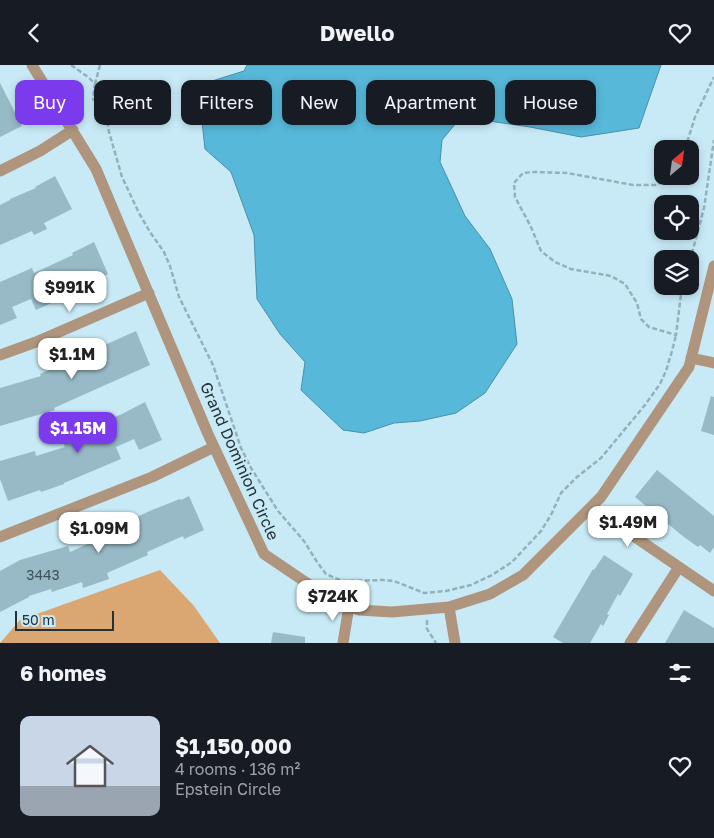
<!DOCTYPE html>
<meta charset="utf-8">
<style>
body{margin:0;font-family:"Golos Text",sans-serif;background:#20242c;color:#f1f3f6;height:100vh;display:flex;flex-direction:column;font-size:19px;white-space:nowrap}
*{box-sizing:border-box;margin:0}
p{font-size:16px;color:#9ea1a6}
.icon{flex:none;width:28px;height:28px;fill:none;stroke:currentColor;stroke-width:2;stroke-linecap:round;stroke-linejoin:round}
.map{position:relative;height:578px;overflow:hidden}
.panel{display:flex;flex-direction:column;background:#171b24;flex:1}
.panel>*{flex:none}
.guide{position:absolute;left:15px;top:15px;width:685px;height:45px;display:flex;gap:10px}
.needle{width:32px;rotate:29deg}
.fabs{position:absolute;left:654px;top:75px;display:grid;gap:10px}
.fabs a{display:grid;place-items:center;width:45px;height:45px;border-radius:10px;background:#171b24;box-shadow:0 2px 8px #0003;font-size:25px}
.scale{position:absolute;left:15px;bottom:12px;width:99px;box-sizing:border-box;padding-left:5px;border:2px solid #243136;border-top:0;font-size:14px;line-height:18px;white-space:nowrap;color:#243136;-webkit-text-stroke:4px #c8eaf7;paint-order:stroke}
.price{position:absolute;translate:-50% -42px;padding:0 11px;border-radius:10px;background:#fff;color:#222;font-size:16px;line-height:32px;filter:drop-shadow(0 1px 2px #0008)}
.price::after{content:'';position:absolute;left:50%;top:30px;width:15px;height:11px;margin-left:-8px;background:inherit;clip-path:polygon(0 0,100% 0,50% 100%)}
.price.current{background:#7c3aed;color:#fff}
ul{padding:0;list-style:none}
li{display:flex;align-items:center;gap:15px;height:125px;padding:0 20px}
li span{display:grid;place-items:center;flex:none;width:140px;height:100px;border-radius:10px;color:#555}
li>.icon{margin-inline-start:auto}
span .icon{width:60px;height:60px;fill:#fffc;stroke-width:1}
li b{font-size:21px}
h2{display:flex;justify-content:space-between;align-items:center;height:60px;padding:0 20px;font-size:21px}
.tag{padding:0 18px;border-radius:10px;background:#171b24;box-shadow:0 2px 8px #0003;font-size:18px;line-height:45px}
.tag.current{background:#7c3aed;color:#fff}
header{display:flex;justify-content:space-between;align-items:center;height:65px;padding:0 20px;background:#171b24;font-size:22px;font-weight:700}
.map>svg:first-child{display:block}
.green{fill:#daa773}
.water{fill:#57b8d9;stroke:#4890a8}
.building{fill:#98b9c6}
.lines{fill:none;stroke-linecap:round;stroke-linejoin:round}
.path{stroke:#95b0bb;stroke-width:2.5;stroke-dasharray:5 2.5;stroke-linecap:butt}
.minor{stroke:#af957d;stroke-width:11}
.labels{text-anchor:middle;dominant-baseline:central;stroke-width:4;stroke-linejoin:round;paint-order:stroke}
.number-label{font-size:14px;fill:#41535a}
.street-label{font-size:16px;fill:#243136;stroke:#c8eaf7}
</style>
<header><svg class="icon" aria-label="back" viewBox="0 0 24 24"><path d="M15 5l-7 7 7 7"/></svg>Dwello<svg class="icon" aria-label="heart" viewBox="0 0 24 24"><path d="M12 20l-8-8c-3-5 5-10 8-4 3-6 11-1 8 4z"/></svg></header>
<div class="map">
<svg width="714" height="578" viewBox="0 0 714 578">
<rect width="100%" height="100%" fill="#c8eaf7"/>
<path class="green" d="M160,505l34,36 26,37h-220l20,-23z"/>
<path class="water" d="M247,0h414l-22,63 -58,9 -51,-10 -69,-10 -19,23 -2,22 25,54 25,33 22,50 5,45 -32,49 -29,20 -36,8 -26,2 -30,10 -21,-3 -42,-40 4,-28 -25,-28 -23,-35 -3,-64 -23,-63 -26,-23 -5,-46 12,-22 32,-10z"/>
<path class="building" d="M0,18l22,43 -22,11z
M55,111l17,33 -28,14 3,6 -13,6 -2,-4 -32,14v-40l10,-5v-1l26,-11 -1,-1z
M94,177l14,32 -10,5 1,2 -12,5 -2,-4 -18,8 2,5 -33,15 -5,-11 -19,8 5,11 -17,7v-43l32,-14 2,5 39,-18 -1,-2z
M136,266l14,34 -96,43 1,2 -55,16v-38l41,-12 -1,-2z
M711,331l3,1v38l-13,-4z
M145,337l17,38 -23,10 -5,-11 -18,8 5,12 -57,24v1l-23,8 -1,-2 -32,11 -8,-22v-18l35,-10 1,5 29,-9 -3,-7 60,-26z
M657,405l57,46v31l-4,6 -10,-8 -2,2 -14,-10 -49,-40z
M189,431l15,34 -20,9 -1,-3 -36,16 1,3 -41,18 2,6 -26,9 -1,-6 -30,10 -1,-3 -22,7v1l-29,15v-41l20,-11 48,-14 2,6 24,-11 -1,-4 59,-27 28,-11 1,1z
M604,490l29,19 -13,22 -2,-2 -11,20 2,1 -6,11 -2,-2 -11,19h-27l-10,-6 40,-68 1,1z
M684,545l30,18v15h-49z
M273,567l32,5v6h-34z"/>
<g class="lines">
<path class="path" d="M71,0l17,12 7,7 -2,15 12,10
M100,0l-5,19 9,15 5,33 13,45 17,36 11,19 14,20 6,14 9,31 34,68 28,83 10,20 27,43 26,30 13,21 9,12 9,4 8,3 40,-1 11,1 30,12 22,-2 25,-6 21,-10 20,-13 29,-31 10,-16 10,-22 16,-16 24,-19 44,-53 15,-21 6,-13 6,-20 4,-16
M685,84l10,-32 19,-40
M668,111l-11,9h-24l-66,-12 -33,-1 -11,1 -9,10 1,14 16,30 10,24 14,11 16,7 40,7 14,8 12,19 4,16 8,8 27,8 6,-49
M690,196l14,-53 10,-68
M427,555v9l9,14"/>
<path class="minor" d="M32,0l64,104 112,265 56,120 65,44 30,12 33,2 57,-5 41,-13 33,-19 78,-78 88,-130 25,-101
M0,106l40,-20 33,-21
M0,290l36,-13 113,-49
M691,293l23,5
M591,442l123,84
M0,472l152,-60 62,-30
M449,542l6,36
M343,578l6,-37
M630,578l49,-76"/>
</g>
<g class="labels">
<g class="number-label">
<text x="43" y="509">3443</text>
</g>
<g class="street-label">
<text transform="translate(240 396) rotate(66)">Grand Dominion Circle</text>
</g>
</g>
</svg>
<div class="fabs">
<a><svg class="needle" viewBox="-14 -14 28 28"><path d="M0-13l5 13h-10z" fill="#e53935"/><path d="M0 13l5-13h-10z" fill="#9ea1a6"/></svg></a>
<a><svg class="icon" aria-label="locate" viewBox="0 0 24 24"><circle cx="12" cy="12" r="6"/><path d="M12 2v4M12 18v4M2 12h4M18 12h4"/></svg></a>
<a><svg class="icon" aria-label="layers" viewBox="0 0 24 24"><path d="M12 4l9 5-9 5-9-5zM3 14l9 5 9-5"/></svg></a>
</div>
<div class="scale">50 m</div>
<b class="price" style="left:70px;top:248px">$991K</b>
<b class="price" style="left:72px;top:315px">$1.1M</b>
<b class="price current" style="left:78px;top:389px">$1.15M</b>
<b class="price" style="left:628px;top:483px">$1.49M</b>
<b class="price" style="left:99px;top:489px">$1.09M</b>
<b class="price" style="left:333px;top:557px">$724K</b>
<div class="guide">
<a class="tag current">Buy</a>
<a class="tag">Rent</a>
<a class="tag">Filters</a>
<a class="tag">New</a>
<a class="tag">Apartment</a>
<a class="tag">House</a>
</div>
</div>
<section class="panel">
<h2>6 homes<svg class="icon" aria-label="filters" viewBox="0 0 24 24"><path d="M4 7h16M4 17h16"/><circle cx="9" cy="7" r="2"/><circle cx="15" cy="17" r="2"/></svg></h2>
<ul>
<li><span style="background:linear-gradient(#c9d6e8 70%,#9aa5b1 0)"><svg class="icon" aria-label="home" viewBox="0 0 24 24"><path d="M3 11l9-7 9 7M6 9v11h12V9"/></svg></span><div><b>$1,150,000</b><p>4 rooms · 136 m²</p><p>Epstein Circle</p></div><svg class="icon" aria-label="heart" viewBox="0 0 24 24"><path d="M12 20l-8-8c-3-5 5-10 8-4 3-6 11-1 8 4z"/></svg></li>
</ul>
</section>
